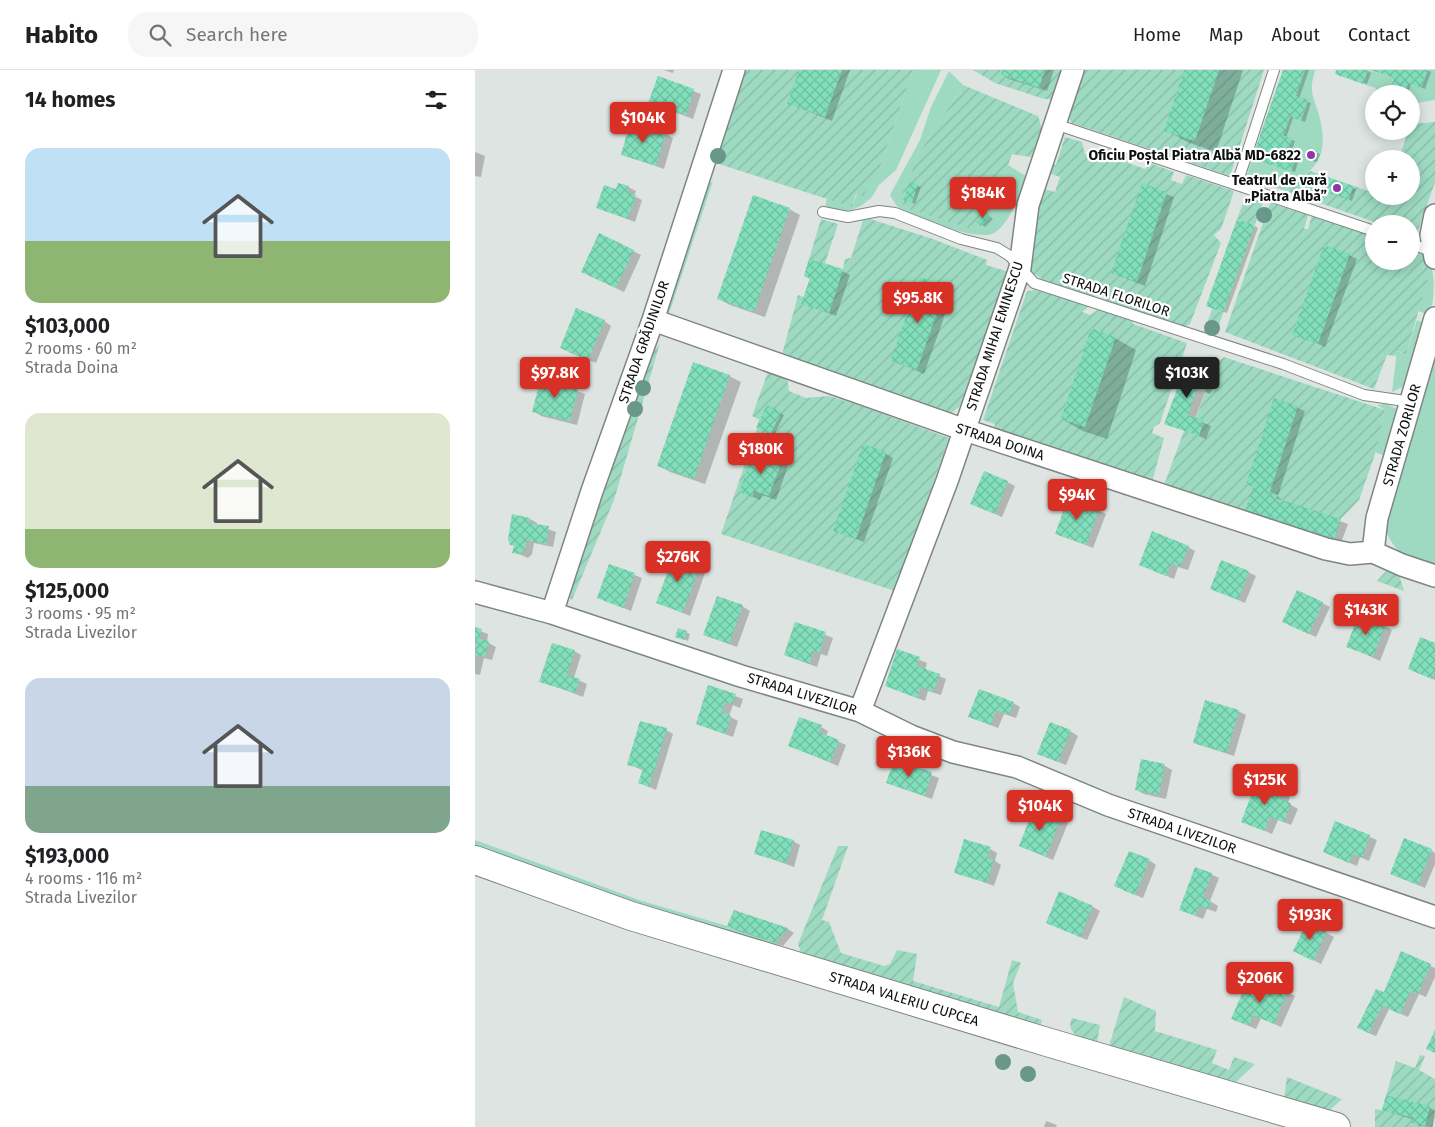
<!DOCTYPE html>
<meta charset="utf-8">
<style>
body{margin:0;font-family:"Fira Sans",sans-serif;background:#f6f6f6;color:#202124;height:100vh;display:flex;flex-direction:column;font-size:19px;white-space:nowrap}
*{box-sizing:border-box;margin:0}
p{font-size:16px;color:#757577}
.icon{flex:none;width:28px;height:28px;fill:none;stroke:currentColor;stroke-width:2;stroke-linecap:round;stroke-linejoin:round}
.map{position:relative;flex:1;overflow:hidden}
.side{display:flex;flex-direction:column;background:#fff;width:475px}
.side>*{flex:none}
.controls{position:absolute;left:890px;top:15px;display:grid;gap:10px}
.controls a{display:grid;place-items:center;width:55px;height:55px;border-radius:50%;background:#fff;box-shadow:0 2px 12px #0003;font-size:25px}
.price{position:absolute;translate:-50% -42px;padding:0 11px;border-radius:5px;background:#d93025;color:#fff;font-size:16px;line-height:32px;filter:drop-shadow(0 1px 2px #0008)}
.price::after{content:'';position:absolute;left:50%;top:30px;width:15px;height:11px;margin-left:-8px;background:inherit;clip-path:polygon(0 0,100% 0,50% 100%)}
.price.on{background:#222;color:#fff}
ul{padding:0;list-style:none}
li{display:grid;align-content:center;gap:10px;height:265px;padding:0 25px}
li span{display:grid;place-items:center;height:155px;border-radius:15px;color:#555}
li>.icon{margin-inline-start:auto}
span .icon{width:90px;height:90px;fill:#fffc;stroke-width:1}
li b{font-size:21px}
h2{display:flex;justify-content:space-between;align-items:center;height:60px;padding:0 25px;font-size:21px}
header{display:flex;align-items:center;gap:30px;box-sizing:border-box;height:70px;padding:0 25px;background:#fff;border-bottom:1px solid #e0e0e0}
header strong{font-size:24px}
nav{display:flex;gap:28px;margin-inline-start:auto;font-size:18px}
.search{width:350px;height:45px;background:#f6f6f6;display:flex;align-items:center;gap:12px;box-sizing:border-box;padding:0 18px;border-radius:20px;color:#757577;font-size:19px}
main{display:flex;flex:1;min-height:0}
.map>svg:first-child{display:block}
.green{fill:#9edac2}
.garden{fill:url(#garden-furrows)}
.shadow{fill:#0003}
.building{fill:url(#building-cross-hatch)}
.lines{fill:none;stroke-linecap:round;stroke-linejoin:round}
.lane-casing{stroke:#7f8583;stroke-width:12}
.street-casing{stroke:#7f8583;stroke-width:24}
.secondary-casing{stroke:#7f8583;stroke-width:30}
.lane{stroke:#fff;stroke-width:10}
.street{stroke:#fff;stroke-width:21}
.secondary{stroke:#fff;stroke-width:28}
.tree{fill:#69988a}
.poi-dot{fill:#8e38a6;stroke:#fff;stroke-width:2}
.labels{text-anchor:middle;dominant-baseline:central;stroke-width:4.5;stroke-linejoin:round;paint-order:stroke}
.poi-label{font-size:14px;font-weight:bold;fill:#0e100f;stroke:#fff;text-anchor:end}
.street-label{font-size:14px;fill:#0e100f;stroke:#fff}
</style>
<header>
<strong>Habito</strong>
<div class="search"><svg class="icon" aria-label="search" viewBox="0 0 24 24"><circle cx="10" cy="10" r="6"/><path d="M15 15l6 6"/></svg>Search here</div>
<nav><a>Home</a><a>Map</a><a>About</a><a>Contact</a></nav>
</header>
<main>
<section class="side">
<h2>14 homes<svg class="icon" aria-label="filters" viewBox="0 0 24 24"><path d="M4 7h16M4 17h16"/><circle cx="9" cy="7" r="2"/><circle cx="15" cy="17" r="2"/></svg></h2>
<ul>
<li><span style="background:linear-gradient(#bfe0f5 60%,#8fb573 0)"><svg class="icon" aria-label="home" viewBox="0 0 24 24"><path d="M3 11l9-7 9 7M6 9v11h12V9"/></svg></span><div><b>$103,000</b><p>2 rooms · 60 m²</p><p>Strada Doina</p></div></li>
<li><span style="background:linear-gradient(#dfe7d0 75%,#8fb573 0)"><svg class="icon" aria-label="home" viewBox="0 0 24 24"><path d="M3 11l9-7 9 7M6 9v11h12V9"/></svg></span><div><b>$125,000</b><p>3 rooms · 95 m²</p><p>Strada Livezilor</p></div></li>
<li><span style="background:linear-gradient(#c9d6e8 70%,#7fa58c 0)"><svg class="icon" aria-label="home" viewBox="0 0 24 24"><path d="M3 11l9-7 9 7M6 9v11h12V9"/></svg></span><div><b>$193,000</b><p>4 rooms · 116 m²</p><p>Strada Livezilor</p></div></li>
</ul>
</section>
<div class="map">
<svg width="960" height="1057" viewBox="0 0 960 1057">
<defs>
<pattern id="garden-furrows" width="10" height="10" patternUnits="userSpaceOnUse" patternTransform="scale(1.25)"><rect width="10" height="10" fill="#9edac2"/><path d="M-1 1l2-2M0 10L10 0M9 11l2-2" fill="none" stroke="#87baa6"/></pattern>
<pattern id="building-cross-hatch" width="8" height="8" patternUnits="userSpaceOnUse" patternTransform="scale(1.25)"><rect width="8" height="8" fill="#81dfbc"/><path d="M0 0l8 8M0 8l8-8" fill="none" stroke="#6ebea0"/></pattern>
</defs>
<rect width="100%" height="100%" fill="#dee4e1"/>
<path class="green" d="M438,0h28l-45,100 -17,15 -7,12 -11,9 -10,4 -17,2 -9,-4 2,-10 25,9 5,-13 23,-27z
M830,0h10c-1,6 -4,13 -3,19 0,9 5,18 7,26 11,41 -2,55 -36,75l-37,-12 6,-20 39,13 6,-18 -9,-3 4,-11 -9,-3 7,-19 11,4 7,-20 -12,-5z
M893,0l26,8 -6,16 -13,-1 1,-5 -13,-4z
M953,0h7v30l-24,4v-10h-6l3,-11 13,5z
M474,1l14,14 -41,64 -20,55 6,5 64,19 13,-16 5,5 13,-19 1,-21 4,-12 19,12c-6,15 -18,48 -33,56 -16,9 -76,-14 -92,-23 -5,-2 -9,-10 -12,-15l30,-55 11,-33z
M238,111l-44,133 -6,-6 38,-120z
M952,188l3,1c5,20 5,35 0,56l-12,-4 11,-40z
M942,250l10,5 -16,58 -19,9 5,-41 9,4z
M960,287v212c-28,-10 -40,-14 -51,-43z
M911,334l15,7 -11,47 -15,-6 10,-42 -8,-5z
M0,770l164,60 88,26 53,19 -7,3 -126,-39 -172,-59z"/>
<path class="garden" d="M267,0h171l-33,97 -17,29 -7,-2 -4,13 -133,-43 -4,-5z
M498,0h89l-10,29h-8l-49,-16z
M606,0h183l-34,106 -158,-53 -4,-6z
M488,15l75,31 4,13 -11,28 -19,-3 -8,23 -1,21 -13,19 -5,-5 -9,9 5,5 -9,3 -64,-20 -6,-5 -2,-6 22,-49z
M960,52v60l-19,54 -5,-1v-11h-31l-97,-34 28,-19 63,22v3h37v-37h-12l9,-28h3v-7z
M590,67l17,5 3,12 12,4 12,-9 19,5v9l17,6 5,-6 24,9 -3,8 11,4 4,-9 48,16 -13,38 -7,6 7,8 -31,81 -8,4 -76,-26 -1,-7 -7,-2 -6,4 -47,-16 -17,-11 7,-56 9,-25 11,3 5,-15 -12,-4 3,-9 5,1z
M771,126l17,6 -8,23 -18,-6z
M795,133l38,12 -4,14h4l4,-13 60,19 2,5v21h37v-12l15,6 4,16 -24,84 -8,-4 -2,5 -9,-1 -13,34 -149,-57z
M389,147l69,22 54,21 -1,5 23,7 -32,94 -3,-1 -14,41 -12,10 -43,-15 1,-4 -6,-3 -1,2 -117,-41 16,-60 6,2 6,-18 -6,-3 17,-57 17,5 -13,39 18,6 2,-10 6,-1z
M560,220l54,16 -7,6 8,3 9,-6 33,11 1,4 54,19 -27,80 -6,4 -2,6 12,5 -12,44 -158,-53 1,-5 -12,-4 43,-126 2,-3z
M737,239l11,4 -8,23 -11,-4z
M185,273l-46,157 -42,100 -4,-4 13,-52 67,-184z
M749,287l161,53 -10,44 -16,46 -18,19 -7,21 -170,-55 20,-54 15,5 5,-15 -8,-3 20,-55z
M293,302l19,6 2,13 17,7 23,-2 32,10 88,32 -54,153 -174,-57 39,-114 -8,-4z
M912,500l12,5 5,16 -27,-10z
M363,776h10l-26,74 7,2 12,31 43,13 6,-2 7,-14 20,4 -4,27 86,26 13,-47 9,3 -8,20 5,29 24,8 -2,7 -238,-71 -4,-12z
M649,927l32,14 -1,20 62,19 -5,13 17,7 5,-13 21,7 -19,18 -127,-36z
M597,948l28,7 -3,18c-12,-4 -33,-8 -25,-25z
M945,985l5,1 -6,14 16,9v38l-3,10h-57v-18l7,1 14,-49 19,7z
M812,1007l55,22 -14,13 -44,-14z"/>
<path class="shadow" d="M189,0h10l-1,3z
M325,0h50l-18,51 -44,-18z
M529,0h50l-7,21 -38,-12 -7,-4z
M711,0h57l-27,82 -29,-10 -21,-12z
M809,0h25l-10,29 12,4 -6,19 -12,-4 -7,20 9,3 -4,11 9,4 -5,16 -38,-12z
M862,0h29l5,3 -4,11 -28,-9z
M896,0h56l4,2 -6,17 -14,-5 -3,10h-18l5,-16z
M183,8l43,16 -8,25 -43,-16z
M191,64l7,4 -9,31 -42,-15z
M834,79l11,5 -3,8 -8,-2z
M0,82l10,4 -4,21 -6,-1z
M852,108l29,11 -4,12 -26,-9z
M435,113l11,4 -6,17 -7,-3z
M667,115l32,12 -29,89 -33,-13z
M153,117l8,4 -2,5 8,4 -7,22 -37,-14 19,-18z
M314,139l11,6 -35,102 -35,-12 -11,-6z
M511,143l7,6 -8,8 -3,-2z
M780,156l3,2 -31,85 -17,-6z
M158,181l8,4 -17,37 -34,-16z
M874,185l8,4 -32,88 -31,-13z
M367,201l8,4 -14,41 -33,-13 8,-24 -6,-3z
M470,218l8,4 -29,82 -32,-14z
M129,251l7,5 -15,37 -28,-11z
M640,268l21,12 -29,89 -24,-8 -21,-12z
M734,302l8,4 -7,18 -5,-2 -10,27 16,7 -5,13 -40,-16z
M254,306l12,6 -36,102 -35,-12 -11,-6z
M81,308l8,5 -1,3 22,8 -8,31 -36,-9 -7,-5z
M800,329l30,12 -27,85 6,6 64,22 -7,19 -94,-32z
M293,337l16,8 -10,20 -16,-8z
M410,383l8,5 -29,84 -29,-11z
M307,389l7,4 -13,37 -14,-5 -2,5 -19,-8 20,-29z
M532,412l8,4 -13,31 -30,-13z
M623,440l8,4 -13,34 -37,-15z
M55,449l7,4v2l19,7 -3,15 -19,-4 -2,11 -4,4 -14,-6z
M713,477l7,4 -7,19 -10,-3 -4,12 -34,-14z
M135,495l32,13 -11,33 -32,-13z
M224,496l7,4 -16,46 -33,-14z
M773,502l8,4 -11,27 -34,-15z
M823,521l32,16 -14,30 -25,-11z
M267,536l8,5 -13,36 -32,-12z
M321,553l37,15 -6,18 -6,-2 -4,13 -32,-12z
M910,556l7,4 -12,31 -32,-15z
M0,559l13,5 -1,8 9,5 -4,13 -8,-2 -4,17 -5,-1z
M204,559l11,5 -2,7 -8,-3z
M960,575v35l-26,-11z
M99,581l7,4 -7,23 13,6 -4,13 -42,-16z
M423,581l29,12 -2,7 21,9 -5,16 -13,-4 -3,10 -39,-15z
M234,616l34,13 -3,9 -7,-3 -4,11 9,5 -5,16 -36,-13z
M538,633l7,4 -4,11 -12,-4 -6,14 -28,-11z
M763,641l8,4 -12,41 -40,-13z
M346,657l7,4 -2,5 20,9 -8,21 -48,-20z
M191,660l7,4 -17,56 -16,-7 4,-12 -15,-7z
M595,661l8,5 -12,29 -20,-8z
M419,691l45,17 -7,21 -45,-16z
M667,691l23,5 7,4 -6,29 -22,-5 -8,-4z
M783,712l32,14 -2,7 10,6 -7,16 -13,-5 -6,14 -30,-13z
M586,749l7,4 -15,37 -33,-14z
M861,753l41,17 -8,21 -9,-4 -3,9 -33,-14z
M318,771l7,4 -6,22 -39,-14z
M515,779l7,4 -2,8 6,4 -7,21 -38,-14z
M956,780l4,3v11l-10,24 -34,-14z
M674,790l7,5 -13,33 -20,-8z
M736,804l8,4 -9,23 8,5 -2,6 -9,-3 -4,10 -22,-9z
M618,837l7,4 -13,29 -32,-14z
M259,842l54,17 6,4 -11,13 -47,-16 -8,-5z
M851,863l8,4 -13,27 -19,-10z
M927,883l33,15v9l-9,20 -7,-3 -11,23 -19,-8 -13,27 -10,-4z
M812,922l8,4 -14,31 -20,-9 -5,11 -16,-7 13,-26z
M954,1037l6,4 -2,16 -13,-1 -7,-4 1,-2 -30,-10z
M571,1051l11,4 -1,2h-12z"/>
<path class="building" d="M324,0h43l-17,47 -38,-13z
M527,0h43l-6,18 -38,-13z
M709,0h35l-24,71 -31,-10z
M808,0h22l-9,26 12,4 -7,21 -11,-4 -7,19 9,2 -4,12 9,3 -6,19 -39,-14z
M861,0h32l-5,14 -28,-10z
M895,0h58l-7,18 -13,-5 -3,11h-17l6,-16z
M183,6l36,13 -8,26 -38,-12z
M155,52l36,11 -10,33 -35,-11z
M834,78l8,3 -4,10 -8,-3z
M851,107l27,9 -4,14 -28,-10z
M435,111l8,3 -6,19 -9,-3z
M143,113l11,3 -2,6 9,3 -8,24 -32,-11 8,-23 12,4z
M667,113l25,9 -30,90 -26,-9z
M278,125l37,13 -36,104 -37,-13z
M510,142l5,5 -9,9 -5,-5z
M762,149l18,6 -32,88 -17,-7z
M124,163l35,17 -18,38 -35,-16z
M849,175l26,9 -32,90 -26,-9z
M334,189l34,11 -14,43 -28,-9 9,-26 -6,-2z
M445,207l26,10 -29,83 -27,-9z
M101,238l29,12 -17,40 -28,-12z
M616,258l25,9 -31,90 -24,-8z
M218,292l37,13 -36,104 -37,-13z
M708,292l27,9 -7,20 -6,-2 -9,26 16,5 -5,16 -35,-12 15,-40 -3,-1z
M67,304l15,3 -2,6 23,6 -8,32 -38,-9z
M799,328l24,8 -28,86 8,3 -2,3 65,21 -7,21 -89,-29 8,-24 -7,-3z
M292,335l15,7 -12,23 -14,-8z
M388,374l23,8 -30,87 -23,-8z
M289,382l19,6 -14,38 -15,-5 -2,6 -13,-5 12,-34 9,4z
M509,401l24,10 -13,33 -25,-10z
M593,428l31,11 -13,36 -31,-11z
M37,444l18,4 -1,5 20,3 -3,18 -19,-4 -2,10 -5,4 -8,-1 2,-7 -4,-1 -2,-6z
M677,461l37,15 -9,21 -9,-3 -5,12 -27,-11z
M194,484l31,11 -17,48 -27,-10 12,-32 -4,-2z
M746,490l28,11 -11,29 -28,-11z
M134,494l26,9 -12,35 -26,-10z
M822,520l26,12 -14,32 -27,-12z
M242,526l26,9 -14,39 -26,-9z
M884,544l27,10 -13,33 -27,-10z
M320,552l31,10 -7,21 -5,-2 -5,13 -25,-9z
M0,557l7,2 -3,10 10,2 -4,16 -8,-2 -1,5z
M203,558l9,3 -3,9 -9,-3z
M945,567l15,6v28l-3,8 -24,-10z
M77,573l23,7 -8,25 13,4 -5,14 -36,-11z
M422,579l23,8 -3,9 23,8 -7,18 -12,-5 -4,11 -32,-12z
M233,615l28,9 -3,10 -8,-2 -3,10 9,4 -6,18 -29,-10z
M504,619l35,13 -5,13 -13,-5 -5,15 -23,-8z
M730,630l34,10 -12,43 -34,-10z
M324,647l23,8 -3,7 20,8 -9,22 -42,-16z
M165,651l27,7 -18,59 -11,-4 5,-14 -16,-4z
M575,652l21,8 -13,32 -21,-8z
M666,689l24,5 -6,31 -24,-5z
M419,690l38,12 -7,24 -39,-13z
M782,710l26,11 -3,8 11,4 -7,19 -14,-5 -6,14 -23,-9z
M559,737l27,11 -15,39 -27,-11z
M860,751l35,14 -8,23 -10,-4 -3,9 -26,-11z
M286,760l33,10 -7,23 -33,-9z
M929,768l28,11 -14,36 -28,-11z
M489,769l27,8 -4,11 7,2 -7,23 -33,-10z
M654,781l21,8 -15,36 -21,-9z
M720,797l17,6 -9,24 8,4 -3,8 -9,-3 -3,10 -17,-6z
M584,821l34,15 -13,31 -34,-14z
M259,840l54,18 -13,15 -48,-17z
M832,852l20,10 -14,29 -20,-10z
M926,881l30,13 -13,30 -7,-3 -11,23 -18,-8 -13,27 -12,-5 19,-39 8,3z
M785,909l28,12 -14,33 -21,-9 -4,11 -18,-7 12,-28 10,4z
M960,960v23l-9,-4z
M911,1025l44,11 -5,20 -13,-3 1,-5 -31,-8z"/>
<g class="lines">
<defs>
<path id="lane" d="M580,54l319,107
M762,114l37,-114
M348,142l25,5 31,-6 16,2 66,26 36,9 13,8 24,27 249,81 81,31 48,7
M936,174l21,7"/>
<path id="street" d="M960,145l-4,20 4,23
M178,250l312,110 361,119 24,5 23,-2 29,13 33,11
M898,482l4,-34 58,-200
M0,522l77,21 189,63 119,35 51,25 42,16 64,15 91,38 327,112
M77,543l40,-122 61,-171 81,-250
M385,641l87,-230 73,-213 8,-63 45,-135"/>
<path id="secondary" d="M0,790l156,56 416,126 289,85"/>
</defs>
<use href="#lane" class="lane-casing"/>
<use href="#street" class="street-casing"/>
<use href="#secondary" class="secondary-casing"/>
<use href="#lane" class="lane"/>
<use href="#street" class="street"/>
<use href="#secondary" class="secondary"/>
</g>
<g class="tree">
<circle cx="243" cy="86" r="8"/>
<circle cx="789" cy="145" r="8"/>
<circle cx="737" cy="258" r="8"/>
<circle cx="168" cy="318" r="8"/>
<circle cx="160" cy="339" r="8"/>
<circle cx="528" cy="992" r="8"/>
<circle cx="553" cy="1004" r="8"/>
</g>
<g class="poi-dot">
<circle cx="836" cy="85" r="5"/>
<circle cx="862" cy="118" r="5"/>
</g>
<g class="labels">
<g class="poi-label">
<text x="826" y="85">Oficiu Poștal Piatra Albă MD-6822</text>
<text x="852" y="110">Teatrul de vară<tspan x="852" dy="16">„Piatra Albă”</tspan></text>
</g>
<g class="street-label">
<text transform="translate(641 225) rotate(18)">STRADA FLORILOR</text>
<text transform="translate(520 266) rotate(-72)">STRADA MIHAI EMINESCU</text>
<text transform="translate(169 272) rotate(-71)">STRADA GRĂDINILOR</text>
<text transform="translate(927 365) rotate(-74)">STRADA ZORILOR</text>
<text transform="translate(525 372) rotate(18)">STRADA DOINA</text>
<text transform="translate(327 624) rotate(17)">STRADA LIVEZILOR</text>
<text transform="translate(707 761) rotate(19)">STRADA LIVEZILOR</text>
<text transform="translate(429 929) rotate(17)">STRADA VALERIU CUPCEA</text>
</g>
</g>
</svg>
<div class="controls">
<a><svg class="icon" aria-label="locate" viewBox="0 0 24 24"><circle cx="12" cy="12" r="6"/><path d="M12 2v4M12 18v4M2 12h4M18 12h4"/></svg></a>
<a>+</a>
<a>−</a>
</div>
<b class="price" style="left:168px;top:74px">$104K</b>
<b class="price" style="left:508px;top:149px">$184K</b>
<b class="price" style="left:443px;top:254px">$95.8K</b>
<b class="price" style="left:80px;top:329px">$97.8K</b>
<b class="price on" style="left:712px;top:329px">$103K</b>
<b class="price" style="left:286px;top:405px">$180K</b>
<b class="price" style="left:602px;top:451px">$94K</b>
<b class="price" style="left:203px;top:513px">$276K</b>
<b class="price" style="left:891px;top:566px">$143K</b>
<b class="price" style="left:434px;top:708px">$136K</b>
<b class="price" style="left:790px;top:736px">$125K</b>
<b class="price" style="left:565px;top:762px">$104K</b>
<b class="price" style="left:835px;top:871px">$193K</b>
<b class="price" style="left:785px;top:934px">$206K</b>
</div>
</main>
